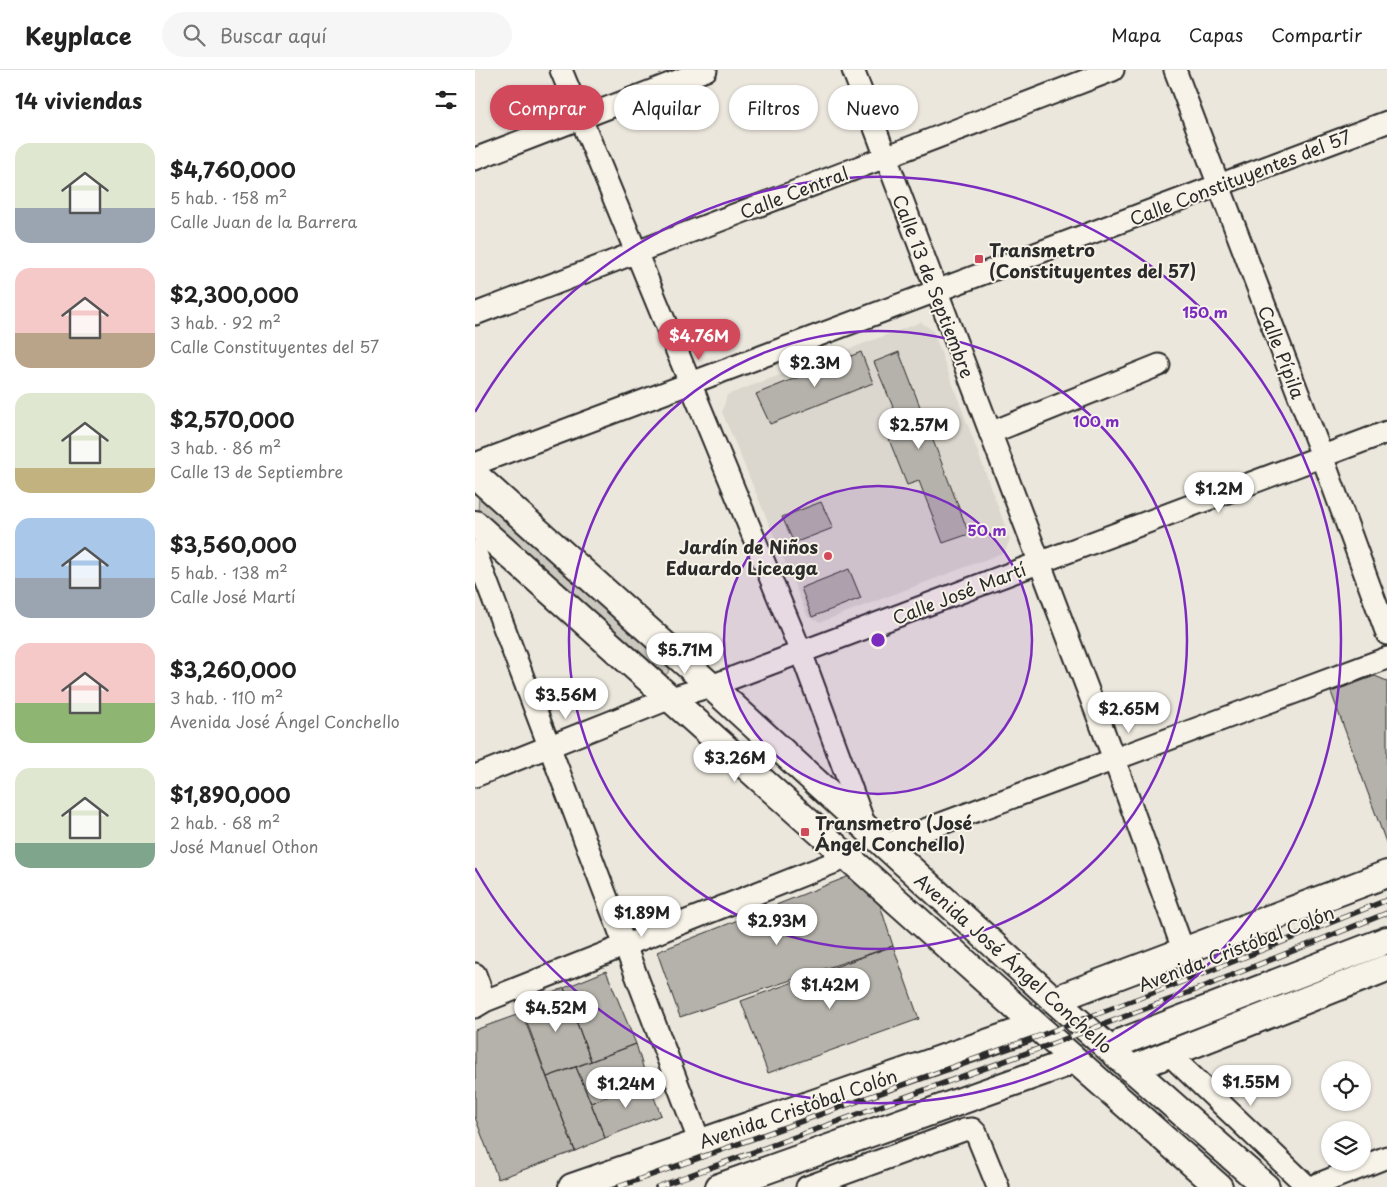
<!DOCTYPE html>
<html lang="es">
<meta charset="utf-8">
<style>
body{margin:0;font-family:"Playpen Sans",sans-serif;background:#f6f6f6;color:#222;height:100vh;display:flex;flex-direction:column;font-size:19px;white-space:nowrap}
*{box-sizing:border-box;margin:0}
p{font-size:16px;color:#767676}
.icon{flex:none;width:28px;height:28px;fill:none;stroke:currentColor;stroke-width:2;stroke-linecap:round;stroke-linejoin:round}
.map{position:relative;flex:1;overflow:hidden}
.panel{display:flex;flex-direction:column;background:#fff;width:475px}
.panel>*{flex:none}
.top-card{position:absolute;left:15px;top:15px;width:475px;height:45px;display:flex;gap:10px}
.fabs{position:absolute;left:846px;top:991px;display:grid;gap:10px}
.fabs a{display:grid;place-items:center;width:50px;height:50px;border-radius:50%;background:#fff;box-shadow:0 1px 4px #0004;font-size:25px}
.price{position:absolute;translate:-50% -42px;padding:0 11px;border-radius:18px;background:#fff;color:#222;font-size:16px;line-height:32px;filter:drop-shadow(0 1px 2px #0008)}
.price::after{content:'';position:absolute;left:50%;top:30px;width:15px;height:11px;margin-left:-8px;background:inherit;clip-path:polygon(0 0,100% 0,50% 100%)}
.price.current{background:#d1495b;color:#fff}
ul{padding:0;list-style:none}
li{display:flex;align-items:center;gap:15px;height:125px;padding:0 15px}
li span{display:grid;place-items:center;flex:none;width:140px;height:100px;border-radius:15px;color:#555}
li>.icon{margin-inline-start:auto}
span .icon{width:60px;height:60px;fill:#fffc;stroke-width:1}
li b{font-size:21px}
h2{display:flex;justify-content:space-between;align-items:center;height:60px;padding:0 15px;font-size:21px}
.tag{padding:0 18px;border-radius:22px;background:#fff;box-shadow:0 1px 4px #0004;font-size:18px;line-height:45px}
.tag.current{background:#d1495b;color:#fff}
header{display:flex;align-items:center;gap:30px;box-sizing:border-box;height:70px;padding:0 25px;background:#fff;border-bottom:1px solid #e0e0e0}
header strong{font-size:24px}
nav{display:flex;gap:28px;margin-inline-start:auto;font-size:18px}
.search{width:350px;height:45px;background:#f6f6f6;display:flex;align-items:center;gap:12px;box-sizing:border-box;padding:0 18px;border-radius:28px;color:#767676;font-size:19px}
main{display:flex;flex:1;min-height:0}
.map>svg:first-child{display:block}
.built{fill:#dbd7ce}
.green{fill:#cbc8bf;stroke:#7b7a75}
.building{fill:#b5b2ab;stroke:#2b2b2b}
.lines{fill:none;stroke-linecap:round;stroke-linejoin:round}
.major-tunnel{stroke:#c5c1b9;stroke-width:26;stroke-dasharray:26 13;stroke-linecap:butt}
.minor-casing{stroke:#2b2b2b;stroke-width:25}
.major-casing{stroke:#2b2b2b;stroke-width:30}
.minor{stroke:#f7f3e8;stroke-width:21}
.major{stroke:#f7f3e8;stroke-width:26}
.rail-casing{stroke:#2b2b2b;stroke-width:5.5}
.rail{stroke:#f7f3e8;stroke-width:4;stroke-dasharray:11;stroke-linecap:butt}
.ring{fill:none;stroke:#7b2cbf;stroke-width:2.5}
.poi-dot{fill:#d1495b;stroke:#f7f3e8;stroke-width:2}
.labels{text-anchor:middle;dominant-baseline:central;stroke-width:4;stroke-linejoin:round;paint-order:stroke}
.street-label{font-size:18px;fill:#2b2b2b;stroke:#f7f3e8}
.poi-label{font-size:18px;font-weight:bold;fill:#2b2b2b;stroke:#f7f3e8;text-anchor:start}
.centre{fill:#7b2cbf;stroke:#f7f3e8;stroke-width:2.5}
.ring-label{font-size:15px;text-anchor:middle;font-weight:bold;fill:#7b2cbf;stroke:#f7f3e8;stroke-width:4;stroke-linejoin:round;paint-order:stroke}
</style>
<header>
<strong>Keyplace</strong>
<div class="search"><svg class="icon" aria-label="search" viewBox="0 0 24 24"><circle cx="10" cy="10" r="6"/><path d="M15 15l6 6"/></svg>Buscar aquí</div>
<nav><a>Mapa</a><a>Capas</a><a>Compartir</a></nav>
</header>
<main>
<section class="panel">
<h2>14 viviendas<svg class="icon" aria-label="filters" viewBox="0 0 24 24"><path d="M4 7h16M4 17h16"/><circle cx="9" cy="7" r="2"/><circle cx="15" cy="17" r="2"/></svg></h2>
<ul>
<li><span style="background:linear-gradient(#dfe7d0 65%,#9aa5b1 0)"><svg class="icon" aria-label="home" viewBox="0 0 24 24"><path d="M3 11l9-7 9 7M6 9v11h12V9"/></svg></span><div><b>$4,760,000</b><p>5 hab. · 158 m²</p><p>Calle Juan de la Barrera</p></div></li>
<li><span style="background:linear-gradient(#f6c9c9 65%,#b9a48a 0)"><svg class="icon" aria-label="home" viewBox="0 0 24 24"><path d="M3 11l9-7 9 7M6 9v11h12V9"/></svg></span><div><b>$2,300,000</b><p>3 hab. · 92 m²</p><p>Calle Constituyentes del 57</p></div></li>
<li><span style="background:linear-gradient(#dfe7d0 75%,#c2b280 0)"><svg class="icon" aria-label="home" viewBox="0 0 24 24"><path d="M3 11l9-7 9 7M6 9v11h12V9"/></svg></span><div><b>$2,570,000</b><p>3 hab. · 86 m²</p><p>Calle 13 de Septiembre</p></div></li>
<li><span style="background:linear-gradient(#a9c7e8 60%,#9aa5b1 0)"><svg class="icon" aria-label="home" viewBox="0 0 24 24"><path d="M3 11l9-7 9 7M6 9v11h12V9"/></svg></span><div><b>$3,560,000</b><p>5 hab. · 138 m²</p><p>Calle José Martí</p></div></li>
<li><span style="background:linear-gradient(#f6c9c9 60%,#8fb573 0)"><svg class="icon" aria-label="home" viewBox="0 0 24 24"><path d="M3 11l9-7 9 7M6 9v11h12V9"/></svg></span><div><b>$3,260,000</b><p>3 hab. · 110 m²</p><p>Avenida José Ángel Conchello</p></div></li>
<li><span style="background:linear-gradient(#dfe7d0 75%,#7fa58c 0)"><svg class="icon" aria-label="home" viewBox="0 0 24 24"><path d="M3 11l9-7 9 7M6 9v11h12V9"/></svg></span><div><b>$1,890,000</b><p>2 hab. · 68 m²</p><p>José Manuel Othon</p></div></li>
</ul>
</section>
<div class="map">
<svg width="912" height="1117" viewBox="0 0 912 1117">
<rect width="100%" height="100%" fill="#ebe7dd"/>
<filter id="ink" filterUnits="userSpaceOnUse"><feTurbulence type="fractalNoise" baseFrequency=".02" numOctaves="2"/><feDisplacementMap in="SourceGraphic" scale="10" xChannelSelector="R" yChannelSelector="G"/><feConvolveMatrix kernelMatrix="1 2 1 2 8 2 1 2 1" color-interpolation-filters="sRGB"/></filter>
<g filter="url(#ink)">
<path class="built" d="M446,252l12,9 77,208 -5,13 -184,70 -13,-5 -86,-205 5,-17z"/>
<path class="green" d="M4,423l191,172 -2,8 -5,3 -185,-161z"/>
<path class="building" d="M386,282l12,31 -103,41 -14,-30z
M424,282l70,182 -26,9 -24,-62 -12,4 -21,-53 15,-6 -27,-64z
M346,432l12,26 -39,15 -12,-26z
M374,499l12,29 -49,19 -11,-29z
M900,606l12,5v164l-56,-153z
M377,805l23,14 18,57 -213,71 -23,-65z
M418,876l26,73 -151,54 -27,-72z
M131,901l30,73 -45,17 -27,-73z
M89,918l27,73 -44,16 -26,-71z
M47,943l53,138 -77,28 -23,-62v-87z
M161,974l11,36 -56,23 -15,-36z
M101,997l29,71 -30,13 -28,-74z
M172,1010l14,35 -56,23 -14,-35z"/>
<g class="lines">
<path class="major-tunnel" d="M549,960l62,-23
M587,995l62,-24"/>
<defs>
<path id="minor" d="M86,0l240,582 64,174
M378,0l261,689 70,193
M700,0l147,386 65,178
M0,89l231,-89
M0,244l638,-244
M515,363l169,-68
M0,394l912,-342
M0,481l225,592
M0,706l196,-78 40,-12 676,-254
M409,775l503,-187
M0,904l10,27
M0,937l10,-6 363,-144
M694,984l139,133
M332,1117l157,-57 8,-1 4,4 22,54
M836,1117l76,-30"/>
<path id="major" d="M0,405l236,211 343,314 212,187
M0,454l547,489 197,174
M579,930l333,-126
M649,971l263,-101
M656,999l256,-101
M97,1117l452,-157
M244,1117l343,-122"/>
</defs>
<use href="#minor" class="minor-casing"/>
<use href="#major" class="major-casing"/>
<use href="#minor" class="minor"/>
<use href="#major" class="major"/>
<defs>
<path id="rail" d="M143,1117l421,-151 153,-58 195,-78
M182,1117l389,-141 152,-57 189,-76"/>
</defs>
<use href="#rail" class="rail-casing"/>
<use href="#rail" class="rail"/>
</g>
</g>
<circle cx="403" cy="570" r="154" fill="#7b2cbf" fill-opacity=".12"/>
<g class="ring">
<circle cx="403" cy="570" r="154"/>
<circle cx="403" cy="570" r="309"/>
<path d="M0 342A463 463 0 1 1 0 798"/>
</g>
<g class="poi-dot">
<rect x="499" y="184" width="10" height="10" rx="2.5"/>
<circle cx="353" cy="486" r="5"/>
<rect x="325" y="757" width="10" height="10" rx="2.5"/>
</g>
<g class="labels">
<g class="street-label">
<text transform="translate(765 107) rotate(-21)">Calle Constituyentes del 57</text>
<text transform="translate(319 122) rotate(-21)">Calle Central</text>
<text transform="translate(459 216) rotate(69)">Calle 13 de Septiembre</text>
<text transform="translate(807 282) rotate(69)">Calle Pípila</text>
<text transform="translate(484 523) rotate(-21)">Calle José Martí</text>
<text transform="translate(761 878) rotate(-21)">Avenida Cristóbal Colón</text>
<text transform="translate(539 893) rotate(42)">Avenida José Ángel Conchello</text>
<text transform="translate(323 1038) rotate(-19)">Avenida Cristóbal Colón</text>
</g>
<g class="poi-label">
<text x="514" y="179">Transmetro<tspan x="514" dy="21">(Constituyentes del 57)</tspan></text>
<text x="343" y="476" text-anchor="end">Jardín de Niños<tspan x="343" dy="21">Eduardo Liceaga</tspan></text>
<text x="340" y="752">Transmetro (José<tspan x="340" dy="21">Ángel Conchello)</tspan></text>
</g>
</g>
<circle cx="403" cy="570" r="8" class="centre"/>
<g class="ring-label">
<text x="730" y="248">150 m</text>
<text x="621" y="357">100 m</text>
<text x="512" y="466">50 m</text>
</g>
</svg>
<div class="fabs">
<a><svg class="icon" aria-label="locate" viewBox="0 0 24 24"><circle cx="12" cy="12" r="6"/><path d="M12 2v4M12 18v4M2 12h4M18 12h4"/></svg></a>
<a><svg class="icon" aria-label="layers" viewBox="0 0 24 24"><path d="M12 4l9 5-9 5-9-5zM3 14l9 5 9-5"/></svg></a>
</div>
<b class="price current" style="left:224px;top:291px">$4.76M</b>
<b class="price" style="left:340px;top:318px">$2.3M</b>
<b class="price" style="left:444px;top:380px">$2.57M</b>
<b class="price" style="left:744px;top:444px">$1.2M</b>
<b class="price" style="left:210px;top:605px">$5.71M</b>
<b class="price" style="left:91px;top:650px">$3.56M</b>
<b class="price" style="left:654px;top:664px">$2.65M</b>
<b class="price" style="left:260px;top:713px">$3.26M</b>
<b class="price" style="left:167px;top:868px">$1.89M</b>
<b class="price" style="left:302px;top:876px">$2.93M</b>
<b class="price" style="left:355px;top:940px">$1.42M</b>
<b class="price" style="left:81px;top:963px">$4.52M</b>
<b class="price" style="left:776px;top:1037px">$1.55M</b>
<b class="price" style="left:151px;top:1039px">$1.24M</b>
<div class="top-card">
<a class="tag current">Comprar</a>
<a class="tag">Alquilar</a>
<a class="tag">Filtros</a>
<a class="tag">Nuevo</a>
</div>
</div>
</main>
